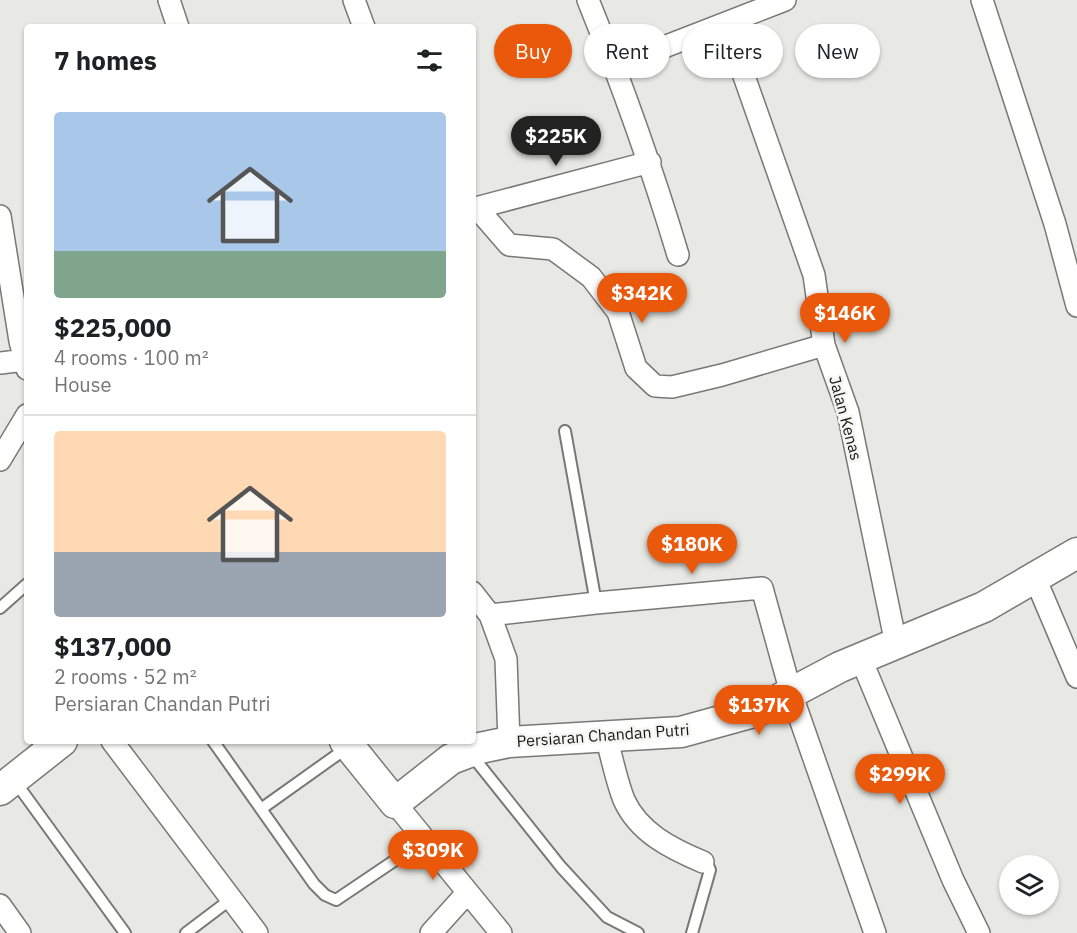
<!DOCTYPE html>
<meta charset="utf-8">
<style>
body{margin:0;font-family:"IBM Plex Sans",sans-serif;background:#f2f2f2;color:#202124;height:100vh;display:flex;flex-direction:column;font-size:22px;white-space:nowrap}
*{box-sizing:border-box;margin:0}
p{font-size:20px;color:#757577}
.icon{flex:none;width:33px;height:33px;fill:none;stroke:currentColor;stroke-width:2;stroke-linecap:round;stroke-linejoin:round}
.map{position:relative;flex:1;overflow:hidden}
.drawer{position:absolute;left:24px;top:24px;width:452px;height:720px;display:flex;flex-direction:column;background:#fff;border-radius:6px;box-shadow:0 2px 4px #0004}
.drawer>*{flex:none}
.top-card{position:absolute;left:494px;top:24px;width:494px;height:54px;display:flex;gap:12px}
.controls{position:absolute;left:999px;top:855px;display:grid;gap:12px}
.controls a{display:grid;place-items:center;width:60px;height:60px;border-radius:50%;background:#fff;box-shadow:0 2px 4px #0004;font-size:30px}
.price{position:absolute;translate:-50% -51px;padding:0 14px;border-radius:21px;background:#ea580c;color:#fff;font-size:20px;line-height:39px;filter:drop-shadow(0 2px 3px #0008)}
.price::after{content:'';position:absolute;left:50%;top:36px;width:18px;height:14px;margin-left:-9px;background:inherit;clip-path:polygon(0 0,100% 0,50% 100%)}
.price.current{background:#222;color:#fff}
ul{padding:0;list-style:none}
li{display:grid;align-content:center;gap:12px;height:318px;padding:0 30px}
li+li{border-top:2px solid #e0e0e0}
li span{display:grid;place-items:center;height:186px;border-radius:6px;color:#555}
li>.icon{margin-inline-start:auto}
span .icon{width:108px;height:108px;fill:#fffc;stroke-width:1}
li b{font-size:26px}
h2{display:flex;justify-content:space-between;align-items:center;height:72px;padding:0 30px;font-size:26px}
.pill{padding:0 21px;border-radius:27px;background:#fff;box-shadow:0 2px 4px #0004;font-size:21px;line-height:54px}
.pill.current{background:#ea580c;color:#fff}
.map>svg:first-child{display:block}
.lines{fill:none;stroke-linecap:round;stroke-linejoin:round}
.lane-casing{stroke:#787874;stroke-width:14}
.street-casing{stroke:#787874;stroke-width:24}
.secondary-casing{stroke:#787874;stroke-width:33}
.lane{stroke:#fff;stroke-width:10}
.street{stroke:#fff;stroke-width:21}
.secondary{stroke:#fff;stroke-width:30}
.labels{text-anchor:middle;dominant-baseline:central;stroke-width:5;stroke-linejoin:round;paint-order:stroke}
.street-label{font-size:16px;fill:#181917;stroke:#f5f6f1}
</style>
<div class="map">
<svg width="1077" height="933" viewBox="0 0 1077 933">
<rect width="100%" height="100%" fill="#e8e9e4"/>
<g class="lines">
<defs>
<path id="lane" d="M565,431l31,172
M0,608l27,-24
M213,741l101,143 11,11 11,5 89,-60
M470,753l91,114 46,50 31,16
M14,780l111,153
M261,809l87,-62
M186,933l45,-34
M692,933l18,-63 -2,-5 -5,-3"/>
<path id="street" d="M169,0l9,27
M354,0l10,27
M588,0c34,84 64,168 90,255
M982,0l73,224 22,82
M738,59l76,216 10,70 24,67 48,232
M615,66l170,-66
M477,208l32,37 44,4 38,28 27,35 18,56 19,18 17,1 50,-12 102,-30
M472,209l178,-47
M0,216l20,125 7,28
M0,363l25,-3
M0,460l27,-45
M1035,578l42,99
M472,592l18,23 16,44 3,83
M490,615l106,-12 166,-15 29,105 84,240
M861,659l92,221 26,53
M606,737c6,20 10,43 18,63 15,33 48,49 79,62
M112,741l145,192
M395,803l106,130
M0,905l20,28
M431,933l36,-40"/>
<path id="secondary" d="M345,741l50,62 56,-44 29,-11 29,-6 172,-10 76,-21 83,-44 144,-60 93,-54
M0,790l62,-49"/>
</defs>
<use href="#lane" class="lane-casing"/>
<use href="#street" class="street-casing"/>
<use href="#secondary" class="secondary-casing"/>
<use href="#lane" class="lane"/>
<use href="#street" class="street"/>
<use href="#secondary" class="secondary"/>
</g>
<g class="labels">
<g class="street-label">
<text transform="translate(846 418) rotate(75)">Jalan Kenas</text>
<text transform="translate(603 735) rotate(-4)">Persiaran Chandan Putri</text>
</g>
</g>
</svg>
<div class="controls">
<a><svg class="icon" aria-label="layers" viewBox="0 0 24 24"><path d="M12 4l9 5-9 5-9-5zM3 14l9 5 9-5"/></svg></a>
</div>
<b class="price current" style="left:556px;top:167px">$225K</b>
<b class="price" style="left:642px;top:324px">$342K</b>
<b class="price" style="left:845px;top:344px">$146K</b>
<b class="price" style="left:692px;top:575px">$180K</b>
<b class="price" style="left:759px;top:736px">$137K</b>
<b class="price" style="left:900px;top:805px">$299K</b>
<b class="price" style="left:433px;top:881px">$309K</b>
<div class="top-card">
<a class="pill current">Buy</a>
<a class="pill">Rent</a>
<a class="pill">Filters</a>
<a class="pill">New</a>
</div>
<section class="drawer">
<h2>7 homes<svg class="icon" aria-label="filters" viewBox="0 0 24 24"><path d="M4 7h16M4 17h16"/><circle cx="9" cy="7" r="2"/><circle cx="15" cy="17" r="2"/></svg></h2>
<ul>
<li><span style="background:linear-gradient(#a9c7e8 75%,#7fa58c 0)"><svg class="icon" aria-label="home" viewBox="0 0 24 24"><path d="M3 11l9-7 9 7M6 9v11h12V9"/></svg></span><div><b>$225,000</b><p>4 rooms · 100 m²</p><p>House</p></div></li>
<li><span style="background:linear-gradient(#ffd9b3 65%,#9aa5b1 0)"><svg class="icon" aria-label="home" viewBox="0 0 24 24"><path d="M3 11l9-7 9 7M6 9v11h12V9"/></svg></span><div><b>$137,000</b><p>2 rooms · 52 m²</p><p>Persiaran Chandan Putri</p></div></li>
</ul>
</section>
</div>
